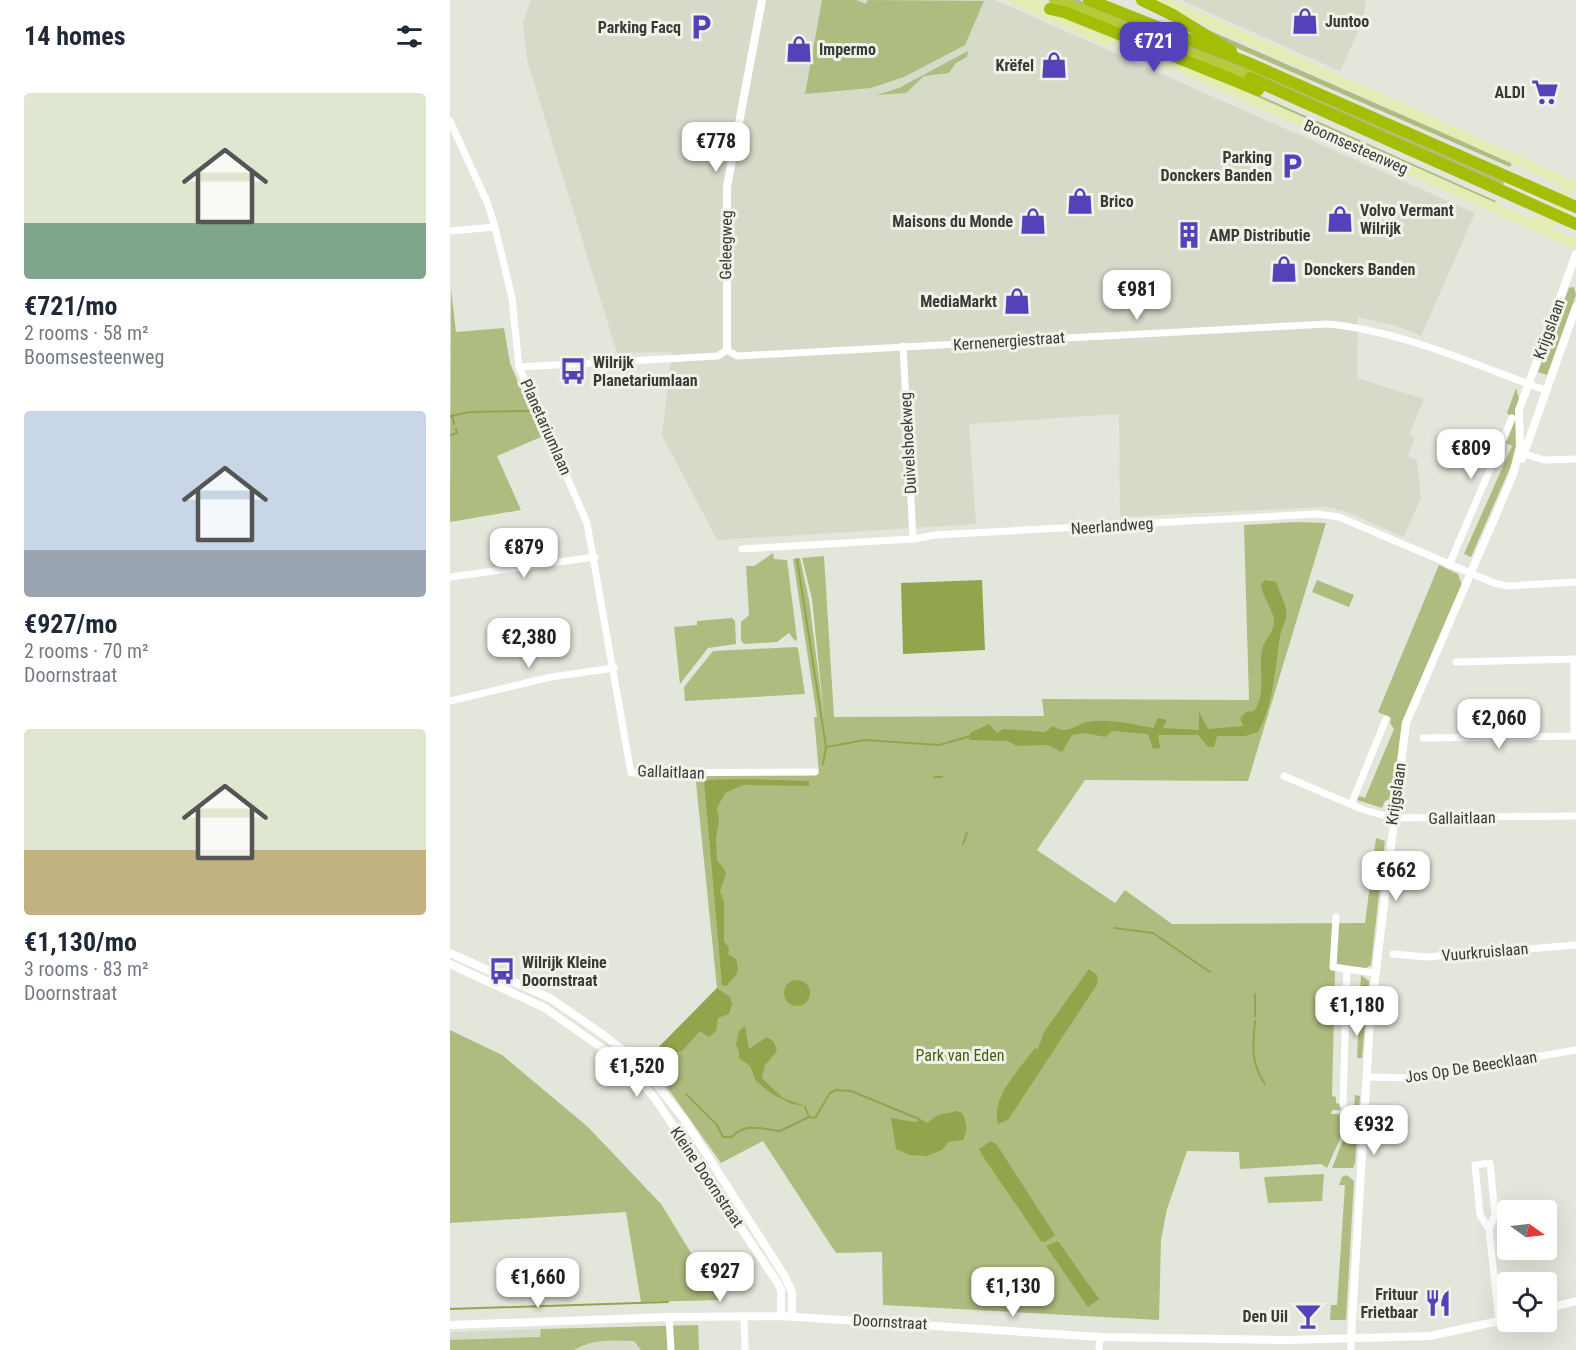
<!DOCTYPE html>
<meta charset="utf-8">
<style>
body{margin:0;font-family:"Roboto Condensed",sans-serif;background:#f2f2f3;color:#1f2937;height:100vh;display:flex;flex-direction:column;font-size:22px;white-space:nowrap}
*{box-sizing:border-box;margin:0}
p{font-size:20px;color:#747a83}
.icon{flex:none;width:33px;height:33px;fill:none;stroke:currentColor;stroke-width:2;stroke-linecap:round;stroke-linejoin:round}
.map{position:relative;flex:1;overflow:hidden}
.drawer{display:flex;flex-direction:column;background:#fff;width:450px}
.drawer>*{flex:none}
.needle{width:39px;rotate:104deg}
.fabs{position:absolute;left:1047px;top:1200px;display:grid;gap:12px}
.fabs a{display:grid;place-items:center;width:60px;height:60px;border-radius:6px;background:#fff;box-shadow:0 6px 24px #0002;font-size:30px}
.price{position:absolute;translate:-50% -51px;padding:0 14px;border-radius:12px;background:#fff;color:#222;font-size:20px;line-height:39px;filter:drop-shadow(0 2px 3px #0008)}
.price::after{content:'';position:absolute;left:50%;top:36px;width:18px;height:14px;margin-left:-9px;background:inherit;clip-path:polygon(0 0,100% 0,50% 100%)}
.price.current{background:#5342ba;color:#fff}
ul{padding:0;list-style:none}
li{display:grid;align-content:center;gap:12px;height:318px;padding:0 24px}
li span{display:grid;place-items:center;height:186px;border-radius:6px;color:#555}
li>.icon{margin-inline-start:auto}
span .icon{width:108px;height:108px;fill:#fffc;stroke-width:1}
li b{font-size:26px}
h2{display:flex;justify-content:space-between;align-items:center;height:72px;padding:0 24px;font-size:26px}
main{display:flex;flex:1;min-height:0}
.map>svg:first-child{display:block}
.built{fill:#d5dac9}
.green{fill:#aebd7f}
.water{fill:#93a54c}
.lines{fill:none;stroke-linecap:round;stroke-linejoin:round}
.stream{stroke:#93a54c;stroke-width:2}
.minor{stroke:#fff;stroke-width:7}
.tertiary{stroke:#fff;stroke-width:8}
.secondary{stroke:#e4ecb5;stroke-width:10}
.trunk{stroke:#b6cb3a;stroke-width:12}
.motorway{stroke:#a4be08;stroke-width:12}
.labels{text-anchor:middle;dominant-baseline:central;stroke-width:6;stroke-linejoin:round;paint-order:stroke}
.poi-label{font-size:16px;font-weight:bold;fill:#3a3b37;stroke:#f0f3e8;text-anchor:start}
.street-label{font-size:16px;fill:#3a3b37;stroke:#f0f3e8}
.park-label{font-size:16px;fill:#4d5919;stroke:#f0f3e8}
</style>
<main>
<section class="drawer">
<h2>14 homes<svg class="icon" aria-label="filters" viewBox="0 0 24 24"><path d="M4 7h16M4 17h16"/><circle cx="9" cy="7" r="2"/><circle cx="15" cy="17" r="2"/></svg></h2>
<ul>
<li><span style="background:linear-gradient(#dfe7d0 70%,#7fa58c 0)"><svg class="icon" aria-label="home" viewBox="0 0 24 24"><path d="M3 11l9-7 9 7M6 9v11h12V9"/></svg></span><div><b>€721/mo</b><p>2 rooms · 58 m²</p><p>Boomsesteenweg</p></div></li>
<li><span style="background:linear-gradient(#c9d6e8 75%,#9aa5b1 0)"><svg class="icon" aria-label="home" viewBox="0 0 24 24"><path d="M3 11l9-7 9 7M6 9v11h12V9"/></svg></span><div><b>€927/mo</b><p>2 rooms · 70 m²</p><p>Doornstraat</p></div></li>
<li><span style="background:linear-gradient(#dfe7d0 65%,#c2b280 0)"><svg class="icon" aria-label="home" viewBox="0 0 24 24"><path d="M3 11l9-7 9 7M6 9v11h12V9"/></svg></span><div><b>€1,130/mo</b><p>3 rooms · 83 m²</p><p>Doornstraat</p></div></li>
</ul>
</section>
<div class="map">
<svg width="1126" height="1350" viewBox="0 0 1126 1350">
<rect width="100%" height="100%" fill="#e3e6db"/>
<path class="built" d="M81,0h464l480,213 -54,123 -24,-10 -39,-9 -1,61 67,21 -15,36 6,3 -7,18 9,5 4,38 -18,38 -58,-26 -19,-4 -206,10 -1,-103 -150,10 7,100 -259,16 -55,-105 10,-83 -55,1 -90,-293 -4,-37z
M731,0h185l-3,20 -23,51z
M248,1325l1,25h-249v-18z"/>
<path class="green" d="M372,0h34l10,4 2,-4 116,1 -19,44 -61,32 -33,11 -66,6z
M615,0h14l159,65 266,117 -1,3z
M747,25l315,138 -2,4 -280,-122z
M518,51l-1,6 -11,6 -7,10 -25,3 -18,17 -30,2 23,-7z
M757,72l289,129 -2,3 -288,-128z
M1124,287l2,8 -29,80 -9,-3 31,-84z
M1,289l5,43 48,-4 6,35 31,74 -44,19 24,54 -71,12z
M1066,388l3,11 -3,55 -45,103 -7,-3 48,-108 -6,-3 9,-23 -8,-7z
M846,522l30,1 -78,258 -163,-1 -48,70 78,53 10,-13 47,34 193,-1 11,-85 9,3 -14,124 -5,3 -29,-3 -2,7 -3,124 4,1v6l4,1v6h-8l-1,4h20l-24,54 -6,-4 -81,5 -1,-17 -52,-1 -20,58 -6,31 -2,80 -276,-15 -1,-53 -46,1 -73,-112 -42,22 -74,-104 70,-71 -22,-215h124l-5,-56h3l-24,-158 7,-1 9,42 15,117 -12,-118 -10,-41 22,-2 10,161 210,-1 -2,-17 207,1 -5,-175z
M323,553l1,6 13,1 10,79 -2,2 -6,-8 -12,9 -33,2 -3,-4v-18l8,-7 -3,-49h8z
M989,565l19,9 4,11 -60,137 -10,76 -7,3 -3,7 -25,-8 2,-4 6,2 29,-69 -4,-6 1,-5 -13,-6z
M867,580l37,15 -5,12 -37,-15z
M282,618l3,3 1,23 -28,4 -28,36 -6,-57 23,-2v-4z
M346,647l2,1 7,46 -120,7 -1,-14 29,-36z
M911,975l8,6 -7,77h-5z
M0,1030l52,25 86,72 73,77 59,96 -79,2 -15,-90 -176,11z
M905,1095l5,1 -5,67 -2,5h-21l22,-56z
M874,1174l-2,27 -54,2 -4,-26z
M897,1175l7,6 -8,139h-16l1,-15h6l8,-120h-6l3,-8z
M248,1325l1,25h-58l-7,-9c-21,-1 -42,-2 -60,9h-124v-10l90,-3 1,-8z"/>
<path class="water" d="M532,580l3,70 -82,4 -2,-71z
M815,580l11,2c3,9 8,18 10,27 2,10 -4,18 -6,27 -5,33 -6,67 -22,96l-13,4h-28l-3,11h-6l-10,-12h-40l2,13 -7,1 -5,-15 -36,-3 -7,6 -20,-4 -13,2 -10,17 -15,-7 -30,1 -10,-5 -38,-1 1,-7 19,-9 8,9 6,-4 42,3 8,-6c13,10 24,-2 34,-4 21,-4 45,2 66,6l5,-10 9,2 -4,8 36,2v-18l9,17 35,-3 -3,-8 6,-6 8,-1c13,-19 4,-39 8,-61 2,-11 13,-18 12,-30 -2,-13 -11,-22 -13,-35z
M297,779l62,2v5l-66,-1 -18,8 -8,15 2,13 -3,17 1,23 6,6 3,7 -6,17 4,11v39l5,7 -1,6 8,5c5,20 -2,14 -9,27l-5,-1 -18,-205z
M639,969l8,6 1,8 -90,137 -10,4c-7,-28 21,-54 37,-76l3,1 6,-17z
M334 993a13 13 0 1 1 26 0a13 13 0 1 1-26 0Z
M267,988l13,9 2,7 -3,10 -11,4 -2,13 -7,6 -9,-6 -18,20 -28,5 -2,-2z
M295,1026l4,23 18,-12 7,5 3,9 -12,14 -3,13 21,20 23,8 -14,-2 -20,-10 -16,-13 -6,-15 -11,-8v-6l-3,-8 3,-13z
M507,1111l5,2c5,9 6,18 1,27l-15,2 -6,8 -15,6 -18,-1 -13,-6 -5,-31 24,4 6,-3 6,4 11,-8z
M541,1141l6,4 58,90 -10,7 -4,-1 -59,-86 -3,-6z
M608,1241l41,58 -11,8 -42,-61z"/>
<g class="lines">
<path class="stream" d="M0,416l20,-4 59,-1
M2,416l2,8
M0,435l7,-2 -1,-4
M347,559l29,188 -3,17
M376,747l39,-7 74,5 32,-9
M484,777h8
M513,844l4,-11
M665,928l38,5 57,39
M805,994v22
M805,1021c-2,24 -5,41 10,63
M236,1094l31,31 6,12h9c13,-15 30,-8 48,-6l29,-14
M355,1107l4,10 6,1 15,-25 6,-3 15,1 68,28
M0,1309l218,-7"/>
<path class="minor" d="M0,121l37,81 8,25 17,71 7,69 68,156 44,250 184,-1
M0,231l45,-4
M453,346l10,193
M69,367l199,-11 9,-6 10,6 590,-32c76,7 149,41 220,67
M1075,454l19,6 32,-1
M292,549l171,-10 23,-4 381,-21 22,3 155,66 14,3 68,-4
M999,565l63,-147
M0,577l145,-20
M1124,659v77
M1006,662l120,-3
M0,701l101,-24 63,-9
M973,738l153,-2
M834,776l80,34 29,8 183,-2
M901,805l35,-86
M886,917l-3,50 41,6
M943,954l33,3 150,-12
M916,1077l47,1 163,-28
M893,1104l4,-135
M1039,1229l6,-14 -5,-52 -15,2 5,50 9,14 10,93
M294,1316l1,34
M219,1317l2,33
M901,1338v12
M649,1350l1,-13"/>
<path class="tertiary" d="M277,350v-163l35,-187
M1072,459l54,-152
M0,953l100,45 55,38 35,28 44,55 100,156 8,17v25
M0,964l95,44 81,57 28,32 123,185 4,8v26
M1096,1309l30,-8
M0,1325l219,-8 112,-1 319,21 185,3 145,-4 78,-17
M901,1338l19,-318 36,-297 107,-248 7,-29 -1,-36 57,-156"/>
<path class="secondary" d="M564,0l93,41
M578,0l27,12
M711,0l415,187
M652,33l474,211
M1083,223c6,0 13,1 19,-2 11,-6 16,-29 12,-39"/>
<path class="trunk" d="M605,0l195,78"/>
<path class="motorway" d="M639,0l157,62 330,145
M692,0l31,15 58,36
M600,9l14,3 194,78
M800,78l326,146"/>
</g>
<defs>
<symbol id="shop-bare" viewBox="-9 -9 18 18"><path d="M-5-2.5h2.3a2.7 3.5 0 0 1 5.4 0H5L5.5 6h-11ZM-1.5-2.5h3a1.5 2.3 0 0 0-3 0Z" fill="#5342ba" stroke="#f0f3e8" stroke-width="2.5" paint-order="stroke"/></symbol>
<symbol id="parking-bare" viewBox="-9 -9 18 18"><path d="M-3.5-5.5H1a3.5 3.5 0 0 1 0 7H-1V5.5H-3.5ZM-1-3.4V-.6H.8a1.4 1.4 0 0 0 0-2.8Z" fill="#5342ba" stroke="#f0f3e8" stroke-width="2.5" paint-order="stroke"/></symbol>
<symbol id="supermarket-bare" viewBox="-9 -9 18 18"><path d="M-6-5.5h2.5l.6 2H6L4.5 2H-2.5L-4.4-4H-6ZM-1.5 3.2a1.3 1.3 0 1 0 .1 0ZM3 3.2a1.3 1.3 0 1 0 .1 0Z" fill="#5342ba" stroke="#f0f3e8" stroke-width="2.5" paint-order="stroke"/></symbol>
<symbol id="building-bare" viewBox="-9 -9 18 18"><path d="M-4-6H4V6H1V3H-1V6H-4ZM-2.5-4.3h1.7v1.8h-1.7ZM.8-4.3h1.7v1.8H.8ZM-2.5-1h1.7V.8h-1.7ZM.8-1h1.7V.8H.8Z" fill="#5342ba" stroke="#f0f3e8" stroke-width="2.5" paint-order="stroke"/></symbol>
<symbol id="bus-bare" viewBox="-9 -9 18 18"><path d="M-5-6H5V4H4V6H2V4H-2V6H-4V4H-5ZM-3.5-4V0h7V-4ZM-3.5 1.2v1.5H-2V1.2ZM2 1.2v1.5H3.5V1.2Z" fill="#5342ba" stroke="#f0f3e8" stroke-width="2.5" paint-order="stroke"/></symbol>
<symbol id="restaurant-bare" viewBox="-9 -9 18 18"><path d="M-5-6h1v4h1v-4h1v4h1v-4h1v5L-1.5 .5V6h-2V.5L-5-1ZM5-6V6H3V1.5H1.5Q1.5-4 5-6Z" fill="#5342ba" stroke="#f0f3e8" stroke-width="2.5" paint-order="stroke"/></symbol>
<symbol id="bar-bare" viewBox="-9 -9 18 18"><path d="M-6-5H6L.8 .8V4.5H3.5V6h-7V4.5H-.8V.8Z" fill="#5342ba" stroke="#f0f3e8" stroke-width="2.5" paint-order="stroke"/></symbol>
</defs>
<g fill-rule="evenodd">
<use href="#shop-bare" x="836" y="2" width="38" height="38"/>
<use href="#parking-bare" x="232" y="8" width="38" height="38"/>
<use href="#shop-bare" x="330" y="30" width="38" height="38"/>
<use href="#shop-bare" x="585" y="46" width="38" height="38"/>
<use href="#supermarket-bare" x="1076" y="73" width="38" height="38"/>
<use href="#parking-bare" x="823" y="147" width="38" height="38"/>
<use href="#shop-bare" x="611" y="182" width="38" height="38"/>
<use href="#shop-bare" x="871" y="200" width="38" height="38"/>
<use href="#shop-bare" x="564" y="202" width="38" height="38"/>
<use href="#building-bare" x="720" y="216" width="38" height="38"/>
<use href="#shop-bare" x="815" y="250" width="38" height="38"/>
<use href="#shop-bare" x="548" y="282" width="38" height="38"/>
<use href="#bus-bare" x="104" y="352" width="38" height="38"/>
<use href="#bus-bare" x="33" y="952" width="38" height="38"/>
<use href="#restaurant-bare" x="969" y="1284" width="38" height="38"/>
<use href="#bar-bare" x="839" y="1297" width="38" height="38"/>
</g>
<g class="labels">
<g class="poi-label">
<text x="875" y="21">Juntoo</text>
<text x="231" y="27" text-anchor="end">Parking Facq</text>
<text x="369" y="49">Impermo</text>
<text x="584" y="65" text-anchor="end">Krëfel</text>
<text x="1075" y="92" text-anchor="end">ALDI</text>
<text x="822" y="157" text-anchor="end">Parking<tspan x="822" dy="18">Donckers Banden</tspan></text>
<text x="650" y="201">Brico</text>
<text x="910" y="210">Volvo Vermant<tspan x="910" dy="18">Wilrijk</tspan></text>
<text x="563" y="221" text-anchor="end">Maisons du Monde</text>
<text x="759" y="235">AMP Distributie</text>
<text x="854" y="269">Donckers Banden</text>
<text x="547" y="301" text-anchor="end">MediaMarkt</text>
<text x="143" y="362">Wilrijk<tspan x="143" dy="18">Planetariumlaan</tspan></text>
<text x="72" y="962">Wilrijk Kleine<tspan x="72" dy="18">Doornstraat</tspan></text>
<text x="968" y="1294" text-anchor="end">Frituur<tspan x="968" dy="18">Frietbaar</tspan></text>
<text x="838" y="1316" text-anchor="end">Den Uil</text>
</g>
<g class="street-label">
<text transform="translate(906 147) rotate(24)">Boomsesteenweg</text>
<text transform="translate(276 245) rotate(-89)">Geleegweg</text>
<text transform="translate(1099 329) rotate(-70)">Krijgslaan</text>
<text transform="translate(559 341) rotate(-4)">Kernenergiestraat</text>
<text transform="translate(96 427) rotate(66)">Planetariumlaan</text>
<text transform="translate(458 443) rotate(-93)">Duivelshoekweg</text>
<text transform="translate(662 526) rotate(-4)">Neerlandweg</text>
<text transform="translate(221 772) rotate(2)">Gallaitlaan</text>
<text transform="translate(946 794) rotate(-82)">Krijgslaan</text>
<text transform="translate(1012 818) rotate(-1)">Gallaitlaan</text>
<text transform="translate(1035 952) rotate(-5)">Vuurkruislaan</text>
<text transform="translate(1021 1067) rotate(-9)">Jos Op De Beecklaan</text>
<text transform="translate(257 1177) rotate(56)">Kleine Doornstraat</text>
<text transform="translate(440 1322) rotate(3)">Doornstraat</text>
</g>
<g class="park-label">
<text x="510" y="1055">Park van Eden</text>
</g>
</g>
</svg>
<div class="fabs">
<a><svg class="needle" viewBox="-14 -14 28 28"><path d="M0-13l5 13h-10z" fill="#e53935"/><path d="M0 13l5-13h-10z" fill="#747a83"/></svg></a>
<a><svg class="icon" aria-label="locate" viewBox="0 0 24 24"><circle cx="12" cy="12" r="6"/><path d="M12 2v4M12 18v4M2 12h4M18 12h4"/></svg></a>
</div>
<b class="price current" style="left:704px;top:73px">€721</b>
<b class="price" style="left:266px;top:173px">€778</b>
<b class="price" style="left:687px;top:321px">€981</b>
<b class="price" style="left:1021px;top:480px">€809</b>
<b class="price" style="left:74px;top:579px">€879</b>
<b class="price" style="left:79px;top:669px">€2,380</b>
<b class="price" style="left:1049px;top:750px">€2,060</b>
<b class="price" style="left:946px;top:902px">€662</b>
<b class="price" style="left:907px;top:1037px">€1,180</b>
<b class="price" style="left:187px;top:1098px">€1,520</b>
<b class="price" style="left:924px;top:1156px">€932</b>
<b class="price" style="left:270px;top:1303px">€927</b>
<b class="price" style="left:88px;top:1309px">€1,660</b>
<b class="price" style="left:563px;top:1318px">€1,130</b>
</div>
</main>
